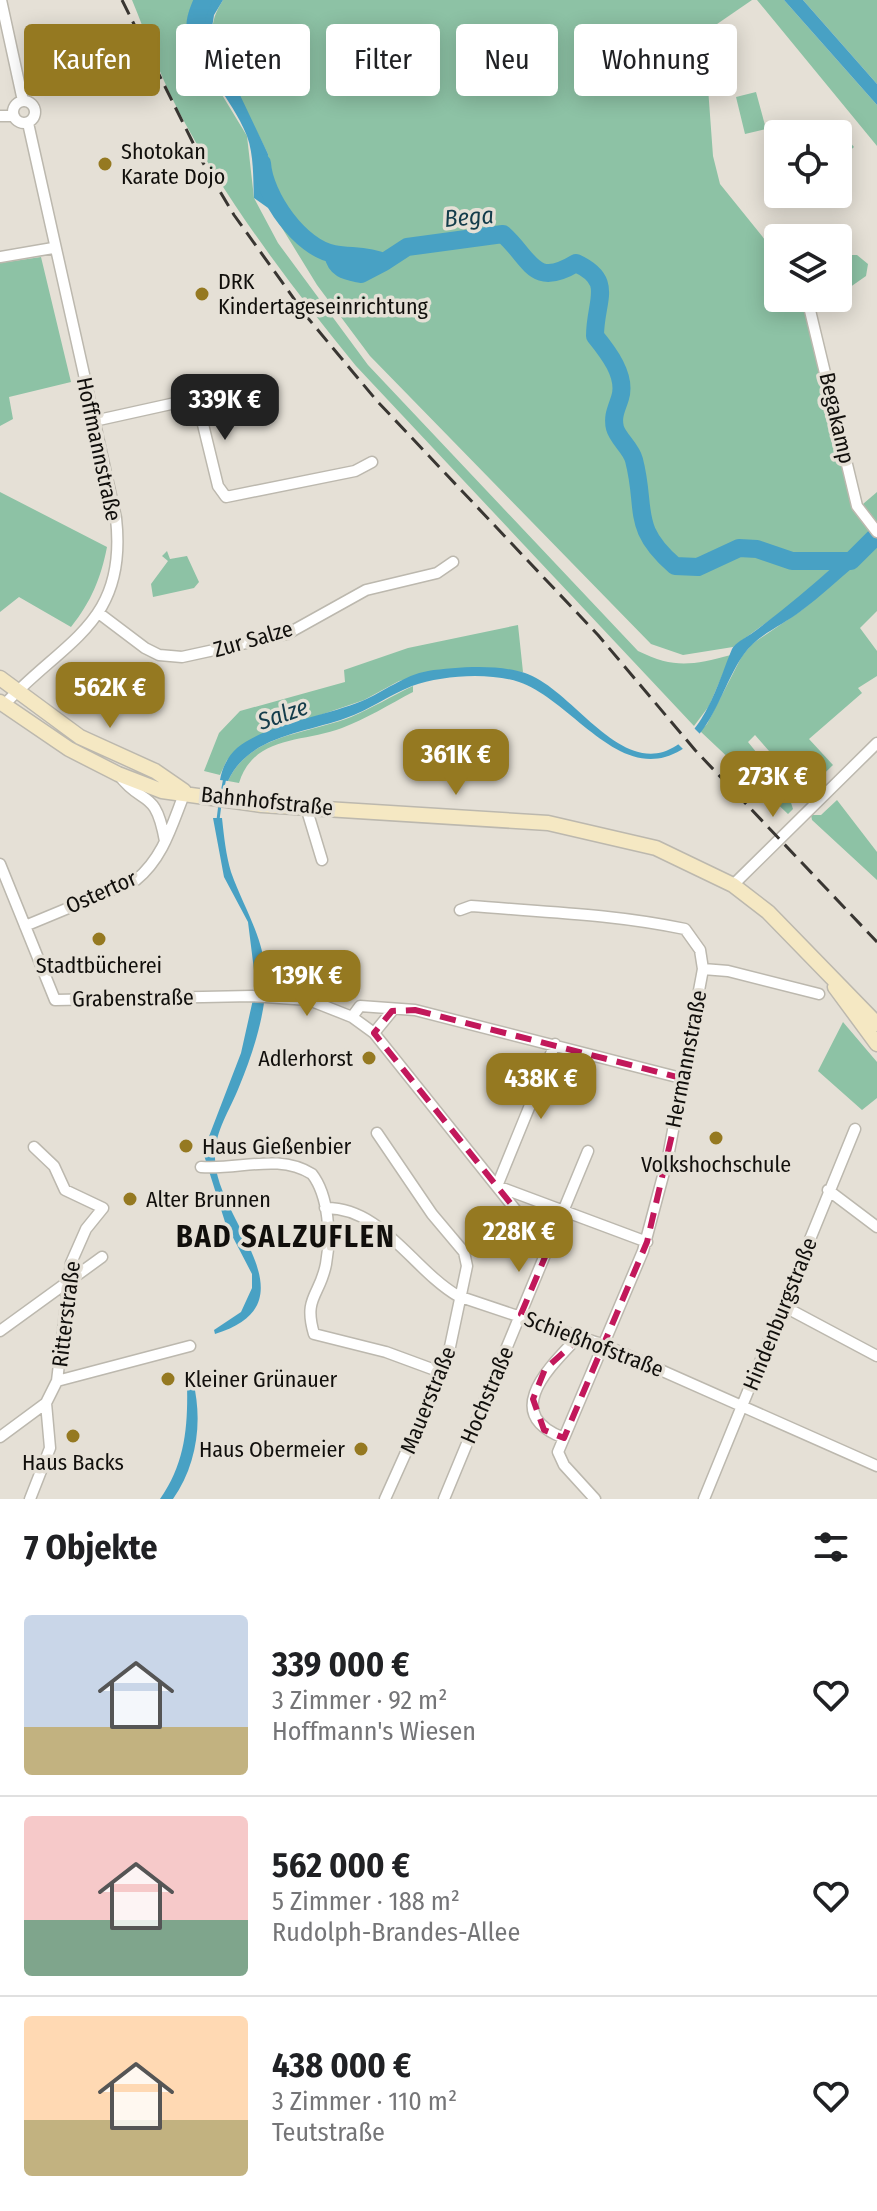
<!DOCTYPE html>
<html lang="de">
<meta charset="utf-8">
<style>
body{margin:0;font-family:"Fira Sans Condensed",sans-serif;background:#f2f2f2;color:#202124;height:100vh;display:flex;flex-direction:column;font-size:30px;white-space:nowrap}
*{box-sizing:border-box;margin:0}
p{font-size:26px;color:#757577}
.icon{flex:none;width:44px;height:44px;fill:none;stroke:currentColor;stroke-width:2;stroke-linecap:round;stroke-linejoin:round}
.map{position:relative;height:1499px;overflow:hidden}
.sheet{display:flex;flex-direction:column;background:#fff;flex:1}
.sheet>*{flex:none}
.banner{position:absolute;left:24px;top:24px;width:830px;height:72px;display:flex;gap:16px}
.buttons{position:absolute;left:764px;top:120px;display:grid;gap:16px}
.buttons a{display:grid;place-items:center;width:88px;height:88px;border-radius:8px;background:#fff;box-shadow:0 4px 20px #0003;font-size:40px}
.price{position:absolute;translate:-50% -68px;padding:0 18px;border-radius:16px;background:#957921;color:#fff;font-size:26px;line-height:52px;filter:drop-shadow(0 2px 4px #0008)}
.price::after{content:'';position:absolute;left:50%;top:48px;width:24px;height:18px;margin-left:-12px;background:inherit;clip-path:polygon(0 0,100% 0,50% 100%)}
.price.current{background:#222;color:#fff}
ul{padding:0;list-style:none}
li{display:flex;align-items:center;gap:24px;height:200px;padding:0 24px}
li+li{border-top:2px solid #e0e0e0}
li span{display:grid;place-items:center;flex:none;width:224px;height:160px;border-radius:8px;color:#555}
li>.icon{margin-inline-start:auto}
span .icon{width:96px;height:96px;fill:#fffc;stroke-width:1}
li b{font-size:34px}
h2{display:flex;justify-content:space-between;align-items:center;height:96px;padding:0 24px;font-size:34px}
.chip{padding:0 28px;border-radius:8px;background:#fff;box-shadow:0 4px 20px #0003;font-size:28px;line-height:72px}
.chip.current{background:#957921;color:#fff}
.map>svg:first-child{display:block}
.green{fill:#8dc2a5}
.water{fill:#48a1c4}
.pier{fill:#e5e0d6}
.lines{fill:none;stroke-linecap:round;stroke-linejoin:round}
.stream{stroke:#48a1c4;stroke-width:3}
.river{stroke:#48a1c4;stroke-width:18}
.minor-casing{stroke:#bcb8ae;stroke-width:13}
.secondary-casing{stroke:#bcb8ae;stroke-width:17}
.minor{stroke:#fff;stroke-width:10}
.secondary{stroke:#f5e8c3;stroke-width:14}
.rail{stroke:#393632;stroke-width:3;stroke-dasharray:16 8;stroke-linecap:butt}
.marked{fill:none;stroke:#c2185b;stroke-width:6;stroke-dasharray:16 10;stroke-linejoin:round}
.poi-dot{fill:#957921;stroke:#e5e0d6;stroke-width:3}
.labels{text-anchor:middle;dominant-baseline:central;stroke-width:7;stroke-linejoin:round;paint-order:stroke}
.poi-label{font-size:22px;fill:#110f0c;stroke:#e5e0d6;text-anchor:start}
.street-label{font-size:22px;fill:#110f0c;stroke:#e5e0d6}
.water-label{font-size:24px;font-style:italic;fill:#143c4b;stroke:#e5e0d6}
.district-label{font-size:30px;font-weight:bold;letter-spacing:2px;fill:#110f0c;stroke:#e5e0d6}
</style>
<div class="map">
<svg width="877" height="1499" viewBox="0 0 877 1499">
<rect width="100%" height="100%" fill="#e5e0d6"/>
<path class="green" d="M132,0h77l-10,40 8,30 40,66 7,62 24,45 90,122 270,286c37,18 54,14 93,4l-22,51 -15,20 -338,-360c-65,-80 -131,-166 -179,-258 -18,-34 -30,-72 -45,-108z
M223,0h529l-48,33 9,123 7,28 58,72v42h26l52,212 21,-18v35l-81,74 -63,46 -50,8 -32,-11 -281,-288 -53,-71 -46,-75 -4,-17 1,-39 -54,-107c-4,-19 -1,-31 9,-47z
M757,0h27l93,105v41z
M803,0h74v84z
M756,92l10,37 -21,5 -9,-37z
M835,125l19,22 -16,14v-27h-13z
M846,255h11l11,9 -2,12 -20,14 -8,-11v-17z
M41,257l30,125 -62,15 4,22 -13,7v-163z
M0,492l107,55c-6,31 -16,55 -36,80l-52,-30 -19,15z
M877,545v66l-17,17 17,23v25l-19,12 4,5 -53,46 24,26 -28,27 -50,-57 -7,7 39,48 6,19 -5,5 -88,-83 7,-7 35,-68 10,-12 50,-34z
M167,551l3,8 17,-3 12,26 -5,6 -41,9 -2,-13 17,-23 -6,-5z
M518,625l5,47 -67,-3 -57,12 -35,19 -108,37 -29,23 -7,15 -16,-4 15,-38 21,-22 105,-29 -1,-12 64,-22z
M413,686v6c-23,12 -47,27 -71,36 -40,15 -88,7 -103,55l-11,-2c21,-47 80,-47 123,-64 21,-9 41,-21 62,-31z
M837,800l40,52v28l-65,-60 -1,-5h10z
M843,1022l34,40v36l-15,12 -44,-39z"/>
<path class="water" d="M209,0h14l-9,15 -3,19 57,120 -1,39 4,17 -17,-12c-1,-20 0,-43 -7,-62 -22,-54 -63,-70 -38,-136z
M784,0h19l74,84v21z
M857,564c-18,15 -36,32 -56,47 -18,14 -44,24 -57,43 -25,35 -32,90 -79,103 -53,15 -98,-59 -146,-75 -30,-10 -77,-7 -107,4 -23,9 -43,24 -66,32 -41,15 -98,18 -118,63l-8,-1c2,-12 8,-24 17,-32 29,-24 89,-32 125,-47 22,-9 42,-26 66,-30 28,-4 70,-7 97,2 45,15 88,93 138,79 41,-13 55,-70 69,-103 3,-6 13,-11 19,-15 30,-22 57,-45 84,-69z
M213,818h9c2,19 4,37 9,54 13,37 35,68 35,110 -1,34 -14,74 -27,105 -9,23 -24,44 -24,69 -2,61 104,146 0,178l-1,-4 27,-18 11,-24v-14l-27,-52 -22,-70 38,-99 15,-67 -8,-64 -24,-45z
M193,1381c10,40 4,84 -20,118h-13c26,-37 28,-74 27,-117z"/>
<path class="pier" d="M690,724l11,11 -15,17 -12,-12z"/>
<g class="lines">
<path class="stream" d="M222,793l3,-16
M218,820l2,-16"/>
<path class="river" d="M203,0c-13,29 -9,34 9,58
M262,163c2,33 38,85 72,91 18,3 33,1 50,8l23,-15 96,-13c28,25 30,55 73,29 39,18 19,37 19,73 13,16 32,40 25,62 -3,10 -8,18 -5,30 3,11 16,20 19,32 13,50 -4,67 41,106l23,1 41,-19 18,1 35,12h59l26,-26
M333,254c3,16 14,17 28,20l23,-12"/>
<defs>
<path id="minor" d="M1,0l22,101
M13 112a11 11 0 1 1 22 0a11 11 0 1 1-22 0Z
M0,116h14
M0,257l53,-9
M807,298l50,208 20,26
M94,421l95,-21 10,8 19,78 8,11 129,-26 17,-9
M100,614l45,34 14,7 23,2 105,-23 79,-44 71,-17 16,-11
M4,705c60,-65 124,-81 112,-187l-88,-395
M118,774c25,34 37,12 47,67
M306,807l16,53
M0,864l55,136 197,-4 57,4 43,17 22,16 168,210 7,4
M733,885l144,-142
M460,910l11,-4c73,6 143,8 214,23l15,21 3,19 -35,188 -25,94 -85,201 6,13 31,34
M25,926l111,-46c28,-23 36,-56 49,-88
M703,969l25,2 91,23
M352,1017l8,-11 55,4 270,69
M374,1033l18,-22
M555,1044l-58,142 150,56
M377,1133l55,81 32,38 3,14 -20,95 -62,138
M34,1147l20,19 11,24 38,18 -17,21 -15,34 -14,118
M201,1167c39,3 77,-14 111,7 17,22 19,63 14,90 -6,32 -23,33 -12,70l72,18 57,21
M828,1190l49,37
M325,1208c57,-1 88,62 133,88l146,49 273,121
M785,1307l92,49
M0,1331l102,-74
M0,1437l46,-34 11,-22 133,-35
M564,1438c-65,-25 -13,-72 15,-102
M30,1499l20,-51 -4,-45
M444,1499l144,-348
M704,1499l151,-370"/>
<path id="secondary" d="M0,678l80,59 75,34 29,20
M0,702l69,47 49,25 44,17 100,14 286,18 108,25 77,37 35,27 109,112
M835,987l42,57"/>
</defs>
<use href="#minor" class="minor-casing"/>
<use href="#secondary" class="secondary-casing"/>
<use href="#minor" class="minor"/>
<use href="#secondary" class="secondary"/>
<path class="rail" d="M122,0l80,161 32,54 73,102 70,84 221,234 97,115 182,192"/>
</g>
<path class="marked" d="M415,1010l270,69 -38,163 -83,196 -20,-8 -11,-31 12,-30 36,-32 -60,-23 27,-64 -174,-217 18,-22z"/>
<g class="poi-dot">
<circle cx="105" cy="164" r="8"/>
<circle cx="202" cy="294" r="8"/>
<circle cx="99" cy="939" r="8"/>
<circle cx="369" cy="1058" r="8"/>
<circle cx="716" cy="1138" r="8"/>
<circle cx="186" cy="1146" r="8"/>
<circle cx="130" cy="1199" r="8"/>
<circle cx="168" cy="1379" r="8"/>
<circle cx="73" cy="1436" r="8"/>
<circle cx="361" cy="1449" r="8"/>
</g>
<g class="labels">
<g class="poi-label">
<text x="121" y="151">Shotokan<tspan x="121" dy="25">Karate Dojo</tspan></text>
<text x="218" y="281">DRK<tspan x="218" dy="25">Kindertageseinrichtung</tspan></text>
<text x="99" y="965" text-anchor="middle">Stadtbücherei</text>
<text x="353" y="1058" text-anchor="end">Adlerhorst</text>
<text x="202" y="1146">Haus Gießenbier</text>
<text x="716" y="1164" text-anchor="middle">Volkshochschule</text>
<text x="146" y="1199">Alter Brunnen</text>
<text x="184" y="1379">Kleiner Grünauer</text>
<text x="345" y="1449" text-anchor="end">Haus Obermeier</text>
<text x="73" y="1462" text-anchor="middle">Haus Backs</text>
</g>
<g class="street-label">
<text transform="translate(837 418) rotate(77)">Begakamp</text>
<text transform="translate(99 449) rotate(78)">Hoffmannstraße</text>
<text transform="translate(253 639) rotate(-16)">Zur Salze</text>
<text transform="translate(267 801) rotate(6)">Bahnhofstraße</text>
<text transform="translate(101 892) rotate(-24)">Ostertor</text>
<text transform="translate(133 998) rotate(-1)">Grabenstraße</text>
<text transform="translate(686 1059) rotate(-79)">Hermannstraße</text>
<text transform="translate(66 1314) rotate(-83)">Ritterstraße</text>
<text transform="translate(780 1314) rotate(-68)">Hindenburgstraße</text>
<text transform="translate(594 1344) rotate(21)">Schießhofstraße</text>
<text transform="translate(487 1395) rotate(-67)">Hochstraße</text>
<text transform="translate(428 1400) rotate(-68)">Mauerstraße</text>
</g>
<g class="water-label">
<text transform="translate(469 217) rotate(-5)">Bega</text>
<text transform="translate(283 714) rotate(-19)">Salze</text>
</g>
<g class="district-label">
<text x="286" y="1237">BAD SALZUFLEN</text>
</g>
</g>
</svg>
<div class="buttons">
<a><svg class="icon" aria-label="locate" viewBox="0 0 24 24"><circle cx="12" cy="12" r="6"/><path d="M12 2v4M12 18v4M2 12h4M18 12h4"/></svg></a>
<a><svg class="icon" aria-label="layers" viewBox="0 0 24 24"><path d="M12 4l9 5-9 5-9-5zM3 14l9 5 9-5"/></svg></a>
</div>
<b class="price current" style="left:225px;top:442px">339K €</b>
<b class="price" style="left:110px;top:730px">562K €</b>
<b class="price" style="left:456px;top:797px">361K €</b>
<b class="price" style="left:773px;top:819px">273K €</b>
<b class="price" style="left:307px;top:1018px">139K €</b>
<b class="price" style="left:541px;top:1121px">438K €</b>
<b class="price" style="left:519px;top:1274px">228K €</b>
<div class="banner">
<a class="chip current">Kaufen</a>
<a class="chip">Mieten</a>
<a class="chip">Filter</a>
<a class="chip">Neu</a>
<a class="chip">Wohnung</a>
</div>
</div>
<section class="sheet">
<h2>7 Objekte<svg class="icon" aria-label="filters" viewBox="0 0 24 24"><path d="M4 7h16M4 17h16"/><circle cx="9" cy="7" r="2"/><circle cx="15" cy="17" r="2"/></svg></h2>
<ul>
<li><span style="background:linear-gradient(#c9d6e8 70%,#c2b280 0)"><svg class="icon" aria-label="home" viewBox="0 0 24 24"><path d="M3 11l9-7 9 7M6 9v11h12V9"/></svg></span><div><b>339 000 €</b><p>3 Zimmer · 92 m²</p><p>Hoffmann's Wiesen</p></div><svg class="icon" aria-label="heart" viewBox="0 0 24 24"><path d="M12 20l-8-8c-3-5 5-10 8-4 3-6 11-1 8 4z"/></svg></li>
<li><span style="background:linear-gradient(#f6c9c9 65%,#7fa58c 0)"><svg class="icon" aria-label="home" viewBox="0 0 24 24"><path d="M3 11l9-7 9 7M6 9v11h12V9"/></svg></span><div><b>562 000 €</b><p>5 Zimmer · 188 m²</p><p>Rudolph-Brandes-Allee</p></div><svg class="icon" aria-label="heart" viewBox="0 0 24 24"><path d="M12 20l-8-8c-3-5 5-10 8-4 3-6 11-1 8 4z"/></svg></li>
<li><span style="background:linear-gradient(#ffd9b3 65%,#c2b280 0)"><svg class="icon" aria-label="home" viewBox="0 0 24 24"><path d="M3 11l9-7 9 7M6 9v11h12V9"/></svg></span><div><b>438 000 €</b><p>3 Zimmer · 110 m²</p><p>Teutstraße</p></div><svg class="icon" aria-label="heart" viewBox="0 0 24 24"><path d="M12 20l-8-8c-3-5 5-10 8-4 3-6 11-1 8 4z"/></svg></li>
</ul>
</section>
